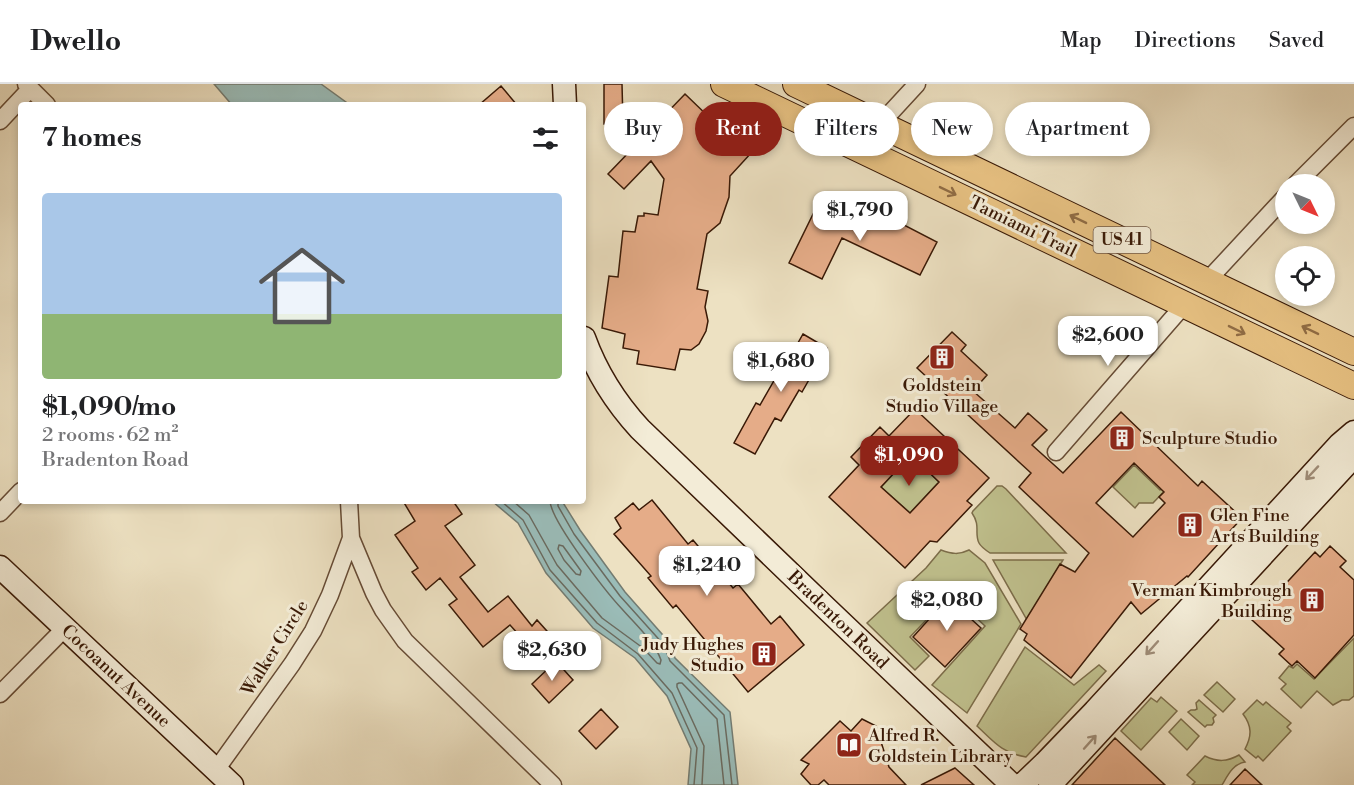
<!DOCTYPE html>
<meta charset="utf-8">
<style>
body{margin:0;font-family:"Libre Bodoni",serif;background:#f2f2f2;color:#202124;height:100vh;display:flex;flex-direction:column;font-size:22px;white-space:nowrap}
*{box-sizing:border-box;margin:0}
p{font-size:20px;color:#757577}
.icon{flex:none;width:33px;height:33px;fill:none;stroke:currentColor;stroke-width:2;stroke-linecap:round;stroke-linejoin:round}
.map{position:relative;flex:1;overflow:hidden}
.drawer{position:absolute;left:18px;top:18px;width:568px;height:402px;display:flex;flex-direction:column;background:#fff;border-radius:6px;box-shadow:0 3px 9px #0003}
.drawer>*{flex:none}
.top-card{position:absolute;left:604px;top:18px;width:570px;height:54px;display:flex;gap:12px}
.needle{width:39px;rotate:133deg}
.tools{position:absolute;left:1275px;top:90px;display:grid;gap:12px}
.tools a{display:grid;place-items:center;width:60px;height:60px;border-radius:50%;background:#fff;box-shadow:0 3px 9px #0003;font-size:30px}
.price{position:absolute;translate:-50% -51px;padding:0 14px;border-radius:12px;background:#fff;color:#222;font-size:20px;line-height:39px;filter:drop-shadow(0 2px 3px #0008)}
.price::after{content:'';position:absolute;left:50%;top:36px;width:18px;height:14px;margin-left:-9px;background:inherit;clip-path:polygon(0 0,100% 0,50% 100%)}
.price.active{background:#8f2418;color:#fff}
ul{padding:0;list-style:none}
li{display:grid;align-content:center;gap:12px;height:318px;padding:0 24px}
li+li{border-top:2px solid #e0e0e0}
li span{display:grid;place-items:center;height:186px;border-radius:6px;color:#555}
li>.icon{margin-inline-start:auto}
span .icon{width:108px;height:108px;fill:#fffc;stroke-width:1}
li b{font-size:26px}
h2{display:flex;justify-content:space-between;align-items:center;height:72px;padding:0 24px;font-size:26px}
.chip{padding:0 21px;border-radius:27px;background:#fff;box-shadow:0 3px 9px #0003;font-size:21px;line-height:54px}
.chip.active{background:#8f2418;color:#fff}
header{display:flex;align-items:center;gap:36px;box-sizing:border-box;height:84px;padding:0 30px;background:#fff;border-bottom:2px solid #e0e0e0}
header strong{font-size:28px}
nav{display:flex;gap:33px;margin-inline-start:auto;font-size:21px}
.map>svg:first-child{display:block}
.green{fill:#c0c18e;stroke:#7c6d4a;stroke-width:1.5}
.water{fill:#9abcb8;stroke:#737b71;stroke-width:1.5}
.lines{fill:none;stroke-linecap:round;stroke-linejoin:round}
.shore{stroke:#6a6a5f;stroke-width:1.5}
.building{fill:#e5ac88;stroke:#391906;stroke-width:1.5;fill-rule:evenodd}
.street-casing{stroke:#664b35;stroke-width:19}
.secondary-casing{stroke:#391906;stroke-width:25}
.primary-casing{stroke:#391906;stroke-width:28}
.street{stroke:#f3ecd7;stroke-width:16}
.secondary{stroke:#f3ecd7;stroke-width:22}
.primary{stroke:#e6c081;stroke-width:26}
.oneway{stroke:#906c44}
.oneway2{stroke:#9f8d79}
.labels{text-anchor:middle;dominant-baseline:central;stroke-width:6;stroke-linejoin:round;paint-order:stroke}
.shield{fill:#f3ecd7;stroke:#715845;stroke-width:1.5}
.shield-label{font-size:16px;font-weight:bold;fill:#391906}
.street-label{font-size:18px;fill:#391906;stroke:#f3ecd7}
.poi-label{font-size:18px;fill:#391906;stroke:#f3ecd7;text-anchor:start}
</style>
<header>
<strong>Dwello</strong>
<nav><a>Map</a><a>Directions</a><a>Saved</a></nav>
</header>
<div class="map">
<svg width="1354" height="701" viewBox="0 0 1354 701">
<rect width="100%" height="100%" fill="#ede1c2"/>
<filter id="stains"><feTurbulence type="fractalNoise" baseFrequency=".00333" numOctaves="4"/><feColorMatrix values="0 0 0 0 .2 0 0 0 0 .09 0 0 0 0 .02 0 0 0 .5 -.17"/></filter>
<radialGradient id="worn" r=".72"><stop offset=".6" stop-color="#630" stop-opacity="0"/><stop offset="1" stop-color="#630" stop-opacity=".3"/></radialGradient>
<path class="green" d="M911,371l28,27 -29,31 -29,-26z
M1134,381l26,25 15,-15 -5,10 -17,18h-14l-4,5 -22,-21z
M997,402h5l4,3 60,64h-76c-3,-2 -9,-6 -11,-10 -5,-10 2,-17 -7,-30l1,-2z
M941,466c11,4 18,5 28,0l16,13 36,61 -54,89 -35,-28 53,-59 -34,-32 -41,43 19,19 -14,14 -48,-47 59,-55z
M993,476h70l-36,60z
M1354,554v58l-5,4h-7l-9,5 -16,-14 -16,17 -20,-19 5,-5 -7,-6 10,-12 4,2 4,-4 17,15z
M1025,563l49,38 25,-20 7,6 -80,86c-24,-4 -32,-15 -49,-31z
M1217,598l18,17 -12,13 -19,-17z
M1161,613l16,14 -36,39 -20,-19 30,-33 6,4z
M1199,616l17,15 -3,3 1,4 -2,3h-5l-2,2 -17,-15 3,-2h4l2,-1 -1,-6z
M1257,616l6,5 3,-3 25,21 -4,4 4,4 -28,30 -5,-5 -2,2 -11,-9c7,-13 7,-23 -2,-35z
M1181,635l18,17 -12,14 -18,-18z
M1239,671l6,7c-12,2 -17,13 -23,23h-30l3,-3 -8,-7 18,-19c12,6 22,6 34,-1z"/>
<path class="water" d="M214,0h107l29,21h-118z
M492,417h70l18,29 45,62 44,50 6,16 55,54 8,73h-50l3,-36 -24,-53 -32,-38 -42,-30 -47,-55 -28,-50z"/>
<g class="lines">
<path class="shore" d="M501,417l22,19 27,50 47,53 41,31 34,39 25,55 -3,37
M513,417l16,14 28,50 45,53 41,30 14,15 3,1 1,-4c-7,-19 -25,-35 -39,-51 -16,-17 -71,-88 -72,-108
M558,417v5l16,28 46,62 44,49 6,16 54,54 8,70
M559,461l4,1 18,25 -1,4 -4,-1 -12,-14 -6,-11z
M702,701l2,-39 -27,-59v-3l2,-1h3l35,36 7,66"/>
</g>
<path class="building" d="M604,0h18l1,39 -19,1z
M501,2l16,19h-38z
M685,10l27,26 3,-3 48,23 -33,36 -1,21 -9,26 -13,11 -10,55 11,2 -3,16 3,14 -2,10 -7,13 -8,6 -11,-1 -5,21 -38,-6 2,-13 -16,-3 2,-14 -23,-6 7,-52 9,1 5,-46 12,1 3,-16h6v-3l14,2 6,-36 -13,-18 -27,28 -16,-15z
M818,120l50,24 9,-17 60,31 -17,33 -78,-37 -20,41 -33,-16z
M952,248l14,13 -5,6 26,24 -14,16 42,37 13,-15 19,17 -15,15 31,28 58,-61 77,74 4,-5 40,37 -54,59 -1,-1 -46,38 -10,-12 -60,76 -47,-38 3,-6 -7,-5 40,-65 15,8 14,-19 -70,-66 12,-14 -114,-105zM1134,379l30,29 -5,5 6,6 -32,34 -37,-34z
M803,250l24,14 -25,44 -3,-2 -18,31 -6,-3 -20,36 -21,-11 22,-40 4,2 19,-33 2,1z
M915,325l74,69 -22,23 5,4 -35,37 -7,-1 -25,27 -76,-71 30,-32 -8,-8 29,-30 9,9zM911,371l28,27 -29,31 -29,-26z
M652,416l36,44 5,-4 40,48 5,-4 33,40 9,-8 24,29 -56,47 -72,-87 -3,3 -25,-30 3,-2 -37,-42 7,-6 -6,-10 18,-15 6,7z
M403,417h50l9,13 -17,12 30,39 -15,12 28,35 20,-16 24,30 5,-6 18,20 -17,16 -28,-31 -27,22 -34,-42 8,-6 -17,-21 -14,12 -14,-18 6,-4 -23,-33 20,-14z
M1330,462l16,15 -6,6 14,13v55l-39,43 -18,-17 -5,5 -13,-12 5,-5 -32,-29 63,-68 5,5z
M948,514l33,30 -36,39 -32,-30z
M556,577l17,19 -24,23 -17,-19z
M601,625l17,18 -22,22 -17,-18z
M862,635l14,7 13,41 17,18h-77l-5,-5 -6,5h-7l-10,-11 8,-10 -8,-4 39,-39 11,10z
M1115,654l50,47h-93z
M955,684l19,17h-53z
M1245,685l17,16h-32z"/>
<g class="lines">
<defs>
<path id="street" d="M26,0l21,21
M0,37l30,-32
M858,64l59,-64
M1296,100l58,-58
M1207,197l79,-85
M1056,368l128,-147
M0,429l21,-22
M351,454l23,55 9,17 22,31 148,144
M0,610l65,-66
M216,686l76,-106 21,-33 17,-36 21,-57 -2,-37"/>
<path id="secondary" d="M564,0l1,21
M584,254c12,33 32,65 56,91l186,179 186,177
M0,483l232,218
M1022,701l23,-22 50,-52 245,-267 14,-12
M1050,701l304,-329"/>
<path id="primary" d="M724,0l630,302
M796,0l558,268"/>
</defs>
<use href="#street" class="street-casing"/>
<use href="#secondary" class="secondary-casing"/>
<use href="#primary" class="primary-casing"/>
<use href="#street" class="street"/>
<use href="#secondary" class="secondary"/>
<use href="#primary" class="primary"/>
</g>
<defs><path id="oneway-shaft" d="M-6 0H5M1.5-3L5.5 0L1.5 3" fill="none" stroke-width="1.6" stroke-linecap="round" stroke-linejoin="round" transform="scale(1.5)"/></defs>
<g class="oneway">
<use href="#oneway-shaft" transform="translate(948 107) rotate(26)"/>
<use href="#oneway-shaft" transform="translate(1078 135) rotate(-154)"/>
<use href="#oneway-shaft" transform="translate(1237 246) rotate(26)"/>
<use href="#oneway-shaft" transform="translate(1310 246) rotate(-154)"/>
</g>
<g class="oneway2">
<use href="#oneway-shaft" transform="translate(1312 389) rotate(133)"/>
<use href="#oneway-shaft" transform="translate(1152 564) rotate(132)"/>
<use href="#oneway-shaft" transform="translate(1090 658) rotate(-48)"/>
</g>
<defs>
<symbol id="building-square" viewBox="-11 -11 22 22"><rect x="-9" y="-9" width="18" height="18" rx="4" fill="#8f2418" stroke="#f3ecd7"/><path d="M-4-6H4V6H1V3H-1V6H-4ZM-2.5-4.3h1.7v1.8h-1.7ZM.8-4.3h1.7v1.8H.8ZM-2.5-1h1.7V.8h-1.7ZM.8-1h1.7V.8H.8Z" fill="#fff"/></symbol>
<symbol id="library-square" viewBox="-11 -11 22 22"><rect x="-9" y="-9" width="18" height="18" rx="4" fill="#8f2418" stroke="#f3ecd7"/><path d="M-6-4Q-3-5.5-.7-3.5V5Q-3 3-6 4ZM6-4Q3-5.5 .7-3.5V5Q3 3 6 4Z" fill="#fff"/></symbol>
</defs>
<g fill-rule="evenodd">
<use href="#building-square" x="927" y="258" width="30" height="30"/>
<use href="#building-square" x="1107" y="339" width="30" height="30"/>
<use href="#building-square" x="1175" y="426" width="30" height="30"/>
<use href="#building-square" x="1297" y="501" width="30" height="30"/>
<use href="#building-square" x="749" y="555" width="30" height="30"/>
<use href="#library-square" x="834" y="646" width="30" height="30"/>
</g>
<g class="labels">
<rect class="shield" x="1093.5" y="143" width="57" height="26" rx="4.5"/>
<g class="shield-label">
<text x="1122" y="156">US 41</text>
</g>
<g class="street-label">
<text transform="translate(1023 143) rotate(26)">Tamiami Trail</text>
<text transform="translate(838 536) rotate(44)">Bradenton Road</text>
<text transform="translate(275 564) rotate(-58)">Walker Circle</text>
<text transform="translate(116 592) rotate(43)">Cocoanut Avenue</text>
</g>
<g class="poi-label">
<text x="942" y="301" text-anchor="middle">Goldstein<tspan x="942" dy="21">Studio Village</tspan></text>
<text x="1142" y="354">Sculpture Studio</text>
<text x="1210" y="431">Glen Fine<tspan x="1210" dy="21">Arts Building</tspan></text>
<text x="1292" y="506" text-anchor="end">Verman Kimbrough<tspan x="1292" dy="21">Building</tspan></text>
<text x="744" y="560" text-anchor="end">Judy Hughes<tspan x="744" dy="21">Studio</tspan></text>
<text x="868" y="651">Alfred R.<tspan x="868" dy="21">Goldstein Library</tspan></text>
</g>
</g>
<rect width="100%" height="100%" filter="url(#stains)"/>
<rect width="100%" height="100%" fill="url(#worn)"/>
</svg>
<div class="tools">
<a><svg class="needle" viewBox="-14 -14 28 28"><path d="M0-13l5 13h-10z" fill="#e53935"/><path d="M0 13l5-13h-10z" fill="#757577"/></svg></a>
<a><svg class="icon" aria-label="locate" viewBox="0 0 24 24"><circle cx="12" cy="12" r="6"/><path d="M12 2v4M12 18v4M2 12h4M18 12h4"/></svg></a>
</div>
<b class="price" style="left:860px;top:158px">$1,790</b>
<b class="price" style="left:1108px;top:283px">$2,600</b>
<b class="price" style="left:781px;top:309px">$1,680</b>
<b class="price active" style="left:909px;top:403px">$1,090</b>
<b class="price" style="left:707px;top:513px">$1,240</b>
<b class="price" style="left:947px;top:548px">$2,080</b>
<b class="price" style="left:552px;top:598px">$2,630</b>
<div class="top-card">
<a class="chip">Buy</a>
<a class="chip active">Rent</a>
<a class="chip">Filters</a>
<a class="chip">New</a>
<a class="chip">Apartment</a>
</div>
<section class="drawer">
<h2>7 homes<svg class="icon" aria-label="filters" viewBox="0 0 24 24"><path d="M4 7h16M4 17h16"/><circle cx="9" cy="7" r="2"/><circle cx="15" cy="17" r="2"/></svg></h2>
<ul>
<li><span style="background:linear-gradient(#a9c7e8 65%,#8fb573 0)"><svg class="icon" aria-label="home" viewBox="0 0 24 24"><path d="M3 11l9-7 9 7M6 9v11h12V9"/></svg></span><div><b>$1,090/mo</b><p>2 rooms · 62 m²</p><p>Bradenton Road</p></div></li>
</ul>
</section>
</div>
